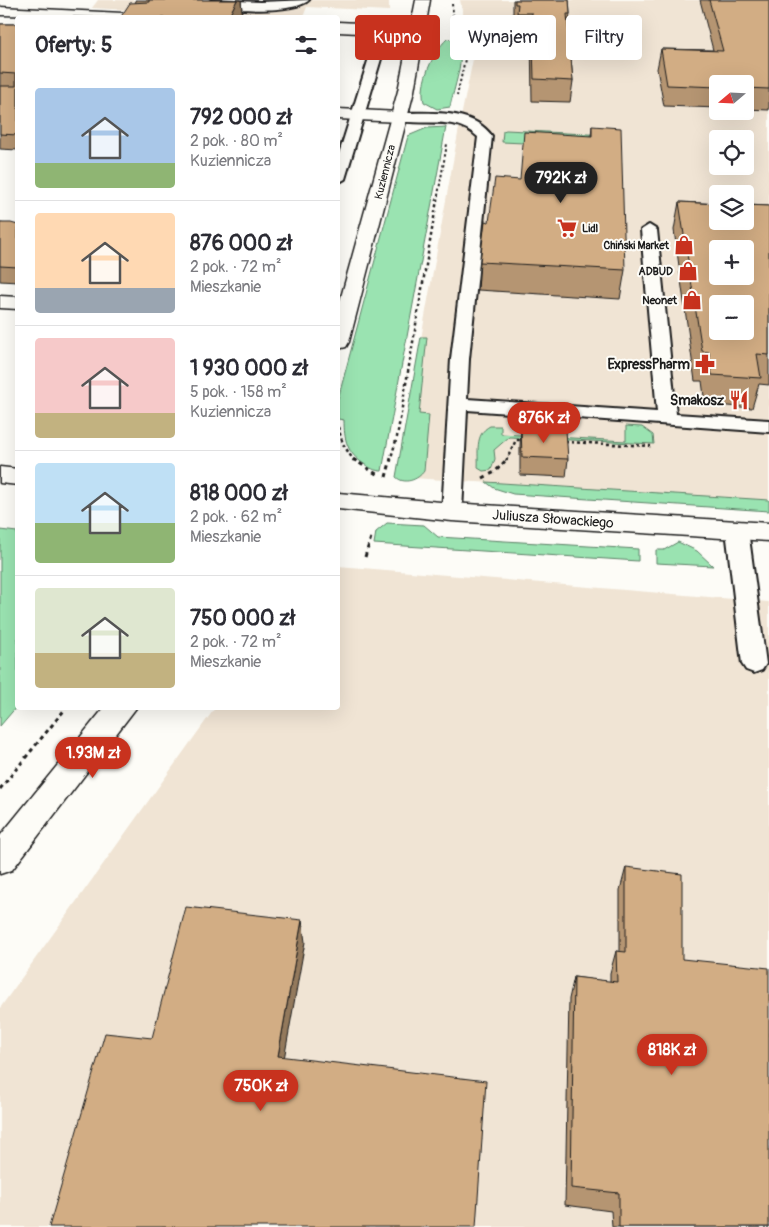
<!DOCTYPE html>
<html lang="pl">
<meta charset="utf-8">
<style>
body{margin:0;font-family:Pangolin,sans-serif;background:#f7f7f7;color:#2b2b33;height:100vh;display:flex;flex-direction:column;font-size:19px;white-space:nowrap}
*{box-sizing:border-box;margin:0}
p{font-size:16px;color:#7c7c81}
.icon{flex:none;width:28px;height:28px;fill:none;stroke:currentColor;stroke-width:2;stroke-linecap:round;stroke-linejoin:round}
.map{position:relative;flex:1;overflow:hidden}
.drawer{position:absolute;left:15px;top:15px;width:325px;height:695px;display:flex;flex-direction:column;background:#fff;border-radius:5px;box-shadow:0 5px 20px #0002}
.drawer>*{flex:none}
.banner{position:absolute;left:355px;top:15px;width:339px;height:45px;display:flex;gap:10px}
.needle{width:32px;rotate:251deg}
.tools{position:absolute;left:709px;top:75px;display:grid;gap:10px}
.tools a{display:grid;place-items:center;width:45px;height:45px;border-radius:5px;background:#fff;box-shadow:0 5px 20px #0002;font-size:25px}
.price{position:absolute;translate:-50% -42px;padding:0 11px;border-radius:18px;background:#c8321e;color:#fff;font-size:16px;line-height:32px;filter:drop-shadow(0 1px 2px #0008)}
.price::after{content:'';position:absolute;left:50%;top:30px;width:15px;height:11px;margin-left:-8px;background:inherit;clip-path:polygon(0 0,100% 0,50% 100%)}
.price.selected{background:#222;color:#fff}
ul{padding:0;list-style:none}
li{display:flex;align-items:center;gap:15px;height:125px;padding:0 20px}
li+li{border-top:1px solid #e1e1e2}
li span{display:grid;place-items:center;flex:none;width:140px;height:100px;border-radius:5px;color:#555}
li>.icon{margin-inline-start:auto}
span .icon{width:60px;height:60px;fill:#fffc;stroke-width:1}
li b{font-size:21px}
h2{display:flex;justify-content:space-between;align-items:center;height:60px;padding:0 20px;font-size:21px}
.chip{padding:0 18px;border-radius:5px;background:#fff;box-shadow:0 5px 20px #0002;font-size:18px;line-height:45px}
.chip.selected{background:#c8321e;color:#fff}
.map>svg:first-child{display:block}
.built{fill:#f0e4d4;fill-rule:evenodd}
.green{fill:#9ae3b1;stroke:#5b8066}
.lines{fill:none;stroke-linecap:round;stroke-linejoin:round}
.lane-casing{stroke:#1c1c1c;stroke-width:4}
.street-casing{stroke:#1c1c1c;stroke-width:3}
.secondary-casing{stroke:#1c1c1c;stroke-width:3}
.path-far2{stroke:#1c1c1c;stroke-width:2;stroke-dasharray:2.5 2.5;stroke-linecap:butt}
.path-far1{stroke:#1c1c1c;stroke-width:2.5;stroke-dasharray:3 3;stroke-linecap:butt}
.path{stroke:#1c1c1c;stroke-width:3;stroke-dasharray:4 4;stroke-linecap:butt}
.lane{fill:#fdfcf7;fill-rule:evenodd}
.street{fill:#fdfcf7;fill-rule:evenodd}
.secondary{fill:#fdfcf7;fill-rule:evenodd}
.wall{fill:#b59572;stroke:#1c1c1c}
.shaded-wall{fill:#93795c;stroke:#1c1c1c}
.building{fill:#d2ad84;stroke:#1c1c1c;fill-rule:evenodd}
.labels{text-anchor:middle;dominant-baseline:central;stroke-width:4;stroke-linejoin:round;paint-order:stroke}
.far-street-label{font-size:11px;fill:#1c1c1c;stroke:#fdfcf7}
.far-poi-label{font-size:11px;font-weight:bold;fill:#1c1c1c;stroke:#fdfcf7;text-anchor:end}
.poi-label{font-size:14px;font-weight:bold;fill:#1c1c1c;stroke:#fdfcf7;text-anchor:end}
.street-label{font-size:14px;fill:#1c1c1c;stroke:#fdfcf7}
</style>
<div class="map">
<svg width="769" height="1227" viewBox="0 0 769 1227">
<rect width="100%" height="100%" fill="#fdfcf7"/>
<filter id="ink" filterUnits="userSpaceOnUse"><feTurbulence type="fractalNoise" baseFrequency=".02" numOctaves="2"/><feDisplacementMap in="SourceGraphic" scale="10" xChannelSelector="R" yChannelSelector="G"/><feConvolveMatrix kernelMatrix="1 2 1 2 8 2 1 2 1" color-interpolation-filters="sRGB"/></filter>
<g filter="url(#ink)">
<path class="built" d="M98,0h291v11l-82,-4 -4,10 -25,1 -186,-10z
M460,0h309v500l-373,-23 65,-360 16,-77 -14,-26zM718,84h27v27h-27zM718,139h27v27h-27zM718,194h27v27h-27zM718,249h27v27h-27zM718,304h27v27h-27z
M338,566l431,36v625h-769v-219l215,-300h123z"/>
<path class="green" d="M447,39l10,2c10,14 -4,49 -7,66l-13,2 -13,-7c-5,-19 9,-50 23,-63z
M446,127l-64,344c-7,0 -12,-3 -18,-7 -17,-11 -20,-24 -20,-44l-6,-1v-20l70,-263 19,-8z
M506,130l101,5 -18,11 -87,-4 1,-11z
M421,337h6l-8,77 10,1 -5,56c-6,9 -20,14 -28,6z
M490,426h11v8l125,7v-15l16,1 11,8 1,9 -145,-7 -15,13 1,9 -4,11 -8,1 -5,-3c1,-15 -4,-34 12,-42z
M486,482l283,18v11l-256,-17 -19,-6z
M387,523l37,2 14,12 200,12v12l-264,-17 2,-12z
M0,530l17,2 1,173 -18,21z
M678,542l19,9 16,15 -57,-3v-13h8z"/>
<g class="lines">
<defs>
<path id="lane" d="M211,0l49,2 49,-2c-12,13 -86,13 -98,0z
M384,25l6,4 -45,150 -7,4v-26l40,-128z
M399,113c30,0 73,-5 93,23l-23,223 -2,40 190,13 -16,-182 8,-5 8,5 19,184 93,6v12l-302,-22 -5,102 -3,5 -7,2 -7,-2 -3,-5 9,-153 27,-222c-24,-23 -55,-10 -84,-17l-2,-3z
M737,523l7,2 4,5 18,134 -4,6 -8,3 -8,-3 -4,-6 -16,-134 4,-5z"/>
<path id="street" d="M0,7l143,7 7,4 -150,-3z
M338,22l82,4 8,5 -8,5 -82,-4z
M338,109l61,3 6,1 3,4 -3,4 -6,1 -61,-3z
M0,296l18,1v12l-18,-1z"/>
<path id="secondary" d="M416,0h14l-16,91 -65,251 -3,5 -8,2v-41l60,-217z
M0,467l18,2v16l-18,-2z
M338,493l114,10 317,20v18l-317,-20 -114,-12z
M104,708h32l-124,162 -12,4v-38z"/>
</defs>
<use href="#lane" class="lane-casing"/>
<use href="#street" class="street-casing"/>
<use href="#secondary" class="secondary-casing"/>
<path class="path-far2" d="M452,4l3,27 12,19 -10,46
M437,201l10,-57"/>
<path class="path-far1" d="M338,427l5,17 11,17
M565,442l86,4
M390,461l7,-24 40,-237
M506,461l10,-21h8"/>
<path class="path" d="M353,459l25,16
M386,477l5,-18
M483,478l12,-6 12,-13
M365,557l7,-23
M0,789l66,-81"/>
<use href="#lane" class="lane"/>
<use href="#street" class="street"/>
<use href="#secondary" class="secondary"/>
</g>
<path class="wall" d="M135,0h106l1,11 -4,7h-118l16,-16z
M513,0h56l1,14 -2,12 5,55 -3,21 -38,-1 -1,-68h-15v-9h-3z
M700,0h69v110l-24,-1v-25h-27v24l-54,-2 -7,-37 4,-20 52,1z
M0,24h18v126l-18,-1z
M592,126l33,144 -5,29 -142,-9 2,-28 40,-82 71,-44z
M679,202l90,4v179l-10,-1 -7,24 -47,-4 -3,-23h-7l-21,-151z
M0,223l18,2v57l-18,-1z
M521,428l47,31 -2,18 -46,-2v-29z
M626,867l56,92 87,268h-157l-1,-16 -46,-6 4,-206 5,-22 36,5v-9l6,-22 4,1v-62z"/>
<path class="shaded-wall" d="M237,0h4l1,11 -4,7h-10z
M302,920l3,22 -24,134 -3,-20z"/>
<path class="building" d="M149,0h88l-9,18h-108l10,-15 19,-1z
M515,0h54l1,14h-3l6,67 -39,-2 -2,-66h-15l1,-9h-3z
M709,0h60v89l-24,-1v-4h-27v3l-51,-2 -6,-36 62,2z
M0,24h18v111l-18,-1v-48h16v-12l-16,-1z
M592,126l29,2 4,142 -145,-8 5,-41 4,1 6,-44 25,2 4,-48 68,4z
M679,202l39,2v17h27v-16l24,1v149l-12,-1 4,24 -49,-3 -3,-23 -7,-1zM718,249h27v27h-27zM718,304h27v27h-27z
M0,223h11l7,2v42l-18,-1z
M521,428l45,2 2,29 -46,-2z
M626,867l56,7v85l87,9v259h-150v-34l-48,-5 3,-211 43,5 -1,-31 10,1z
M186,907l116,13 -24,136 208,25 -10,146h-427l56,-194 47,5z"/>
</g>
<defs>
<symbol id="supermarket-bare" viewBox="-9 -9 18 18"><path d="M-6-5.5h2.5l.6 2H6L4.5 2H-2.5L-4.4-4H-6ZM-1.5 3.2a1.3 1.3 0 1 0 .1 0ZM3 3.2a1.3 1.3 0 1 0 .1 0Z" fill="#c8321e" stroke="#fdfcf7" stroke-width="2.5" paint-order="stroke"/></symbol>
<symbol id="shop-bare" viewBox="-9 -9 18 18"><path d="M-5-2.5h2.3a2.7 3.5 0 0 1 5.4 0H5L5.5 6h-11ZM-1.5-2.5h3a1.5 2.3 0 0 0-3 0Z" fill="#c8321e" stroke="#fdfcf7" stroke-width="2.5" paint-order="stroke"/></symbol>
<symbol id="pharmacy-bare" viewBox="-9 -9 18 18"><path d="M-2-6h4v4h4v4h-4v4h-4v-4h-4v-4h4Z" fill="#c8321e" stroke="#fdfcf7" stroke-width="2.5" paint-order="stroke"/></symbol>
<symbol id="restaurant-bare" viewBox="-9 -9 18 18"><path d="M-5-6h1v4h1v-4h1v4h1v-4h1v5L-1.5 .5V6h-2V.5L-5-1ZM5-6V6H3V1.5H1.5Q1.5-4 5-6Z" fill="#c8321e" stroke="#fdfcf7" stroke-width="2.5" paint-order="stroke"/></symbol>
</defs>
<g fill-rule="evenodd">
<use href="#supermarket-bare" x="553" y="214" width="28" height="28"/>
<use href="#shop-bare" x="670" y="231" width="28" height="28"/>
<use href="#shop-bare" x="674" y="257" width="28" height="28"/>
<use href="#shop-bare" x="678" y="286" width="28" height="28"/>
<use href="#pharmacy-bare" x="691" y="350" width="28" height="28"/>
<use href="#restaurant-bare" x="725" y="386" width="28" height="28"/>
</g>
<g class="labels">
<g class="far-street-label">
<text transform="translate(385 172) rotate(-76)">Kuziennicza</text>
</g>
<g class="far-poi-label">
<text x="582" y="228" text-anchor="start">Lidl</text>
<text x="669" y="245">Chiński Market</text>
<text x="673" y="271">ADBUD</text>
<text x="677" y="300">Neonet</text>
</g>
<g class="poi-label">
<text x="690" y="364">ExpressPharm</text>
<text x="724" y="400">Smakosz</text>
</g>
<g class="street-label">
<text transform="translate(553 519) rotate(4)">Juliusza Słowackiego</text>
</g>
</g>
</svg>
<div class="tools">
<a><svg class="needle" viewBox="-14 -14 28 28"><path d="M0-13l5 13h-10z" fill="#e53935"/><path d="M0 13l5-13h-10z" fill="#7c7c81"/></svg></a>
<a><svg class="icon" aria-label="locate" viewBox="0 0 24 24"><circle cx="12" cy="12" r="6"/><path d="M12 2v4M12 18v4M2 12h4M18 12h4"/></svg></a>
<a><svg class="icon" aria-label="layers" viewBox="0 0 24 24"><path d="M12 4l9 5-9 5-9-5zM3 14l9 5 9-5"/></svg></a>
<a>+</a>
<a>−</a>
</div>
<b class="price selected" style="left:561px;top:204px">792K zł</b>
<b class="price" style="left:544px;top:444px">876K zł</b>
<b class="price" style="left:93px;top:779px">1.93M zł</b>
<b class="price" style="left:672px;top:1076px">818K zł</b>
<b class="price" style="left:261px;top:1112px">750K zł</b>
<div class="banner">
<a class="chip selected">Kupno</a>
<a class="chip">Wynajem</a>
<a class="chip">Filtry</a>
</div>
<section class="drawer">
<h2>Oferty: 5<svg class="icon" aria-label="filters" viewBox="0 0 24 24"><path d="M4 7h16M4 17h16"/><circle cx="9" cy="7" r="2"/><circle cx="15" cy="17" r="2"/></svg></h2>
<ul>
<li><span style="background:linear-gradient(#a9c7e8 75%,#8fb573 0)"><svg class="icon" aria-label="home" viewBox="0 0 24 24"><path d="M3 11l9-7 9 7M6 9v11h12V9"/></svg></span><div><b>792 000 zł</b><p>2 pok. · 80 m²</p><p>Kuziennicza</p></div></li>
<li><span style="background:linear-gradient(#ffd9b3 75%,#9aa5b1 0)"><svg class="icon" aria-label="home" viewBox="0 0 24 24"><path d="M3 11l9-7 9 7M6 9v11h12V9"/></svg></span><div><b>876 000 zł</b><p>2 pok. · 72 m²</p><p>Mieszkanie</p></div></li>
<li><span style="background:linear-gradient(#f6c9c9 75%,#c2b280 0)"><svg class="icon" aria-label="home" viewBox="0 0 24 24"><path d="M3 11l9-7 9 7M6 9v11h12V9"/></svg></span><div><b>1 930 000 zł</b><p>5 pok. · 158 m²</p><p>Kuziennicza</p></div></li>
<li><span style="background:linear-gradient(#bfe0f5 60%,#8fb573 0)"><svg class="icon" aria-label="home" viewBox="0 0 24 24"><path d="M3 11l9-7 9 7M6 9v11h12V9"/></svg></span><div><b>818 000 zł</b><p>2 pok. · 62 m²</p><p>Mieszkanie</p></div></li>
<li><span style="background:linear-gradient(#dfe7d0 65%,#c2b280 0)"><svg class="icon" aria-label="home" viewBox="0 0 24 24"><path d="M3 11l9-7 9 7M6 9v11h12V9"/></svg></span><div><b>750 000 zł</b><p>2 pok. · 72 m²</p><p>Mieszkanie</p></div></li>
</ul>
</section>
</div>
